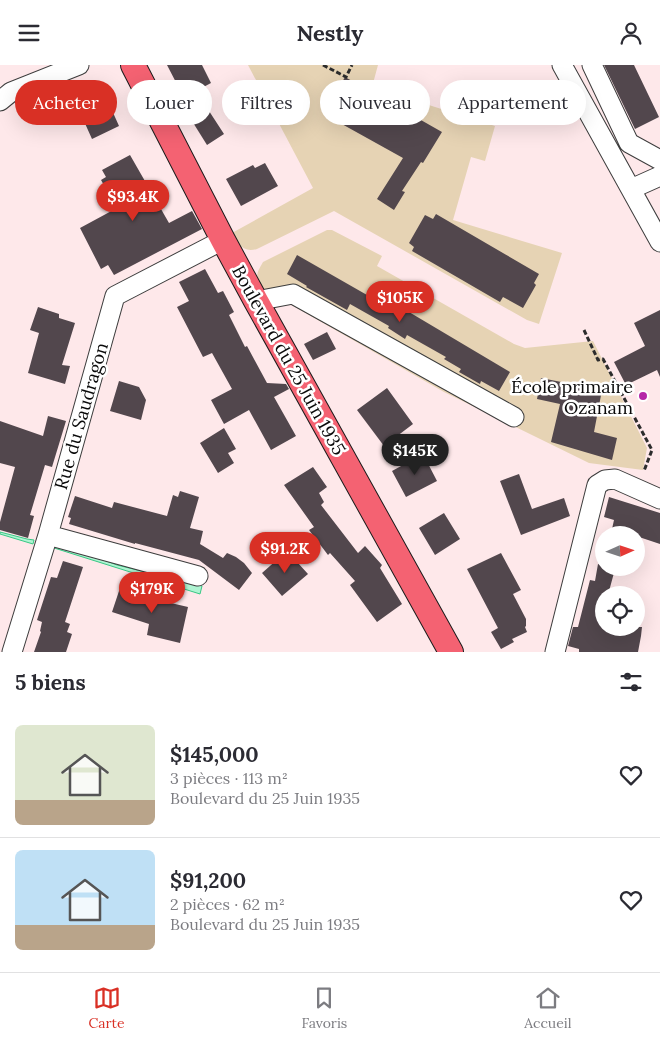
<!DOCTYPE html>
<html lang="fr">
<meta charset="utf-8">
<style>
body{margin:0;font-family:Lora,serif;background:#f2f2f3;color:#2b2b33;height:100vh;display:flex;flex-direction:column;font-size:19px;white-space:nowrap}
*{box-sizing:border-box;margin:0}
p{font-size:16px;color:#7c7c81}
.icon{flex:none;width:28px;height:28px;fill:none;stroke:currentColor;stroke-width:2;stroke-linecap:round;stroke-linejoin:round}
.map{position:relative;height:587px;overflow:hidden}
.panel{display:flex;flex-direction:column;background:#fff;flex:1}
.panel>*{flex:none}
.top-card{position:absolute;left:15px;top:15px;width:630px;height:45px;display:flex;gap:10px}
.needle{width:32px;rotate:87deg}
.buttons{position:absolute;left:595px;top:461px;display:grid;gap:10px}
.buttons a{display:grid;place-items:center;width:50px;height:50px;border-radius:50%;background:#fff;box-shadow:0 5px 20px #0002;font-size:25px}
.price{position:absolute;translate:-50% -42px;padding:0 11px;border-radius:18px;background:#d93025;color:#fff;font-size:16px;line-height:32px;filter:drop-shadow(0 1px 2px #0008)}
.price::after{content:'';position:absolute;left:50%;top:30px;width:15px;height:11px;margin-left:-8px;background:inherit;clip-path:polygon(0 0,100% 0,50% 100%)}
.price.active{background:#222;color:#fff}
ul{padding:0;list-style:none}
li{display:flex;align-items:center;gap:15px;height:125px;padding:0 15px}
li+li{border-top:1px solid #e1e1e2}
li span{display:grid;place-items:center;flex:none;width:140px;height:100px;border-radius:8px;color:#555}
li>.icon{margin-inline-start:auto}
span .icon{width:60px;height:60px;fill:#fffc;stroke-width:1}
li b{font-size:21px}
h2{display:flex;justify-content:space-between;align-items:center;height:60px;padding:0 15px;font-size:21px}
.chip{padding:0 18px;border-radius:22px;background:#fff;box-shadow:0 5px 20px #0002;font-size:18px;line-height:45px}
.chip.active{background:#d93025;color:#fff}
header{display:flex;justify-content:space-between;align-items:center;height:65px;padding:0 15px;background:#fff;font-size:22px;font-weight:800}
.tab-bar{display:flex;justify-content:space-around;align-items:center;height:70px;border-top:1px solid #e1e1e2;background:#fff;font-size:14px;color:#7c7c81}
.tab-bar a{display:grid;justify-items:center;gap:2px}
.tab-bar .active{color:#d93025}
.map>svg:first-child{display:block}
.green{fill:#e6d3b4}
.water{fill:#aff4d2;stroke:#38c885}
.building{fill:#52474d}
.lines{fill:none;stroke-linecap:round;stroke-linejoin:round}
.minor-casing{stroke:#3d3d3d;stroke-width:21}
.major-casing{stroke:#1b1b1b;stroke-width:26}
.path{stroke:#2c2c2c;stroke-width:3;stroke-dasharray:5 2.5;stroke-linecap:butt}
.minor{stroke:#fff;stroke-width:19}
.major{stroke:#f46272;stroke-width:24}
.poi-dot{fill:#b528a8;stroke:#fff;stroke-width:2}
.labels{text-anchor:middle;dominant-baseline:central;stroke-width:5;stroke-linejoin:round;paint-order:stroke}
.street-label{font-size:18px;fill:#0a0a0a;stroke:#fff}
.poi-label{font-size:18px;fill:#0a0a0a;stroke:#fff;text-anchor:end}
</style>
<header><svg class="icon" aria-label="menu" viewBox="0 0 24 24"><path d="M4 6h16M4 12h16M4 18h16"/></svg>Nestly<svg class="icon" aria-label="person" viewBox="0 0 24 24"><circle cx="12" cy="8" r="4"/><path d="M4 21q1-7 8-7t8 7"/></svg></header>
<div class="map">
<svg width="660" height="587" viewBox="0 0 660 587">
<rect width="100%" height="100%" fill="#fee8ea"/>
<path class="green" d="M248,0h130l-6,22 123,39 -10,35 -14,-4 -18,63 109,33 -23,71 -12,-4 -193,-109 -77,38c-14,4 -19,-5 -25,-16l81,-45z
M327,165h5l50,26 -5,10 137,78 11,4 68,-7 54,107 -4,22 -54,-7 -145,-71 -184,-105c-4,-12 -4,-13 3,-25z"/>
<path class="water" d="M0,467l27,7 7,1 -1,4 -33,-10z
M53,476l64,24 85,21 -2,8 -149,-47z"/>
<path class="building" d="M167,0h35l9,18 -15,8 28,43 -17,11 -15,-24 3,-2z
M604,0h30l25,52 -24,12z
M345,12l97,55 -19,31 -2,-1 -19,29 3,1 -11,18 -17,-11 26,-41 -72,-40 3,-5 -7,-4z
M88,19l4,7 10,-3 17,38 -27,13 -9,-20 -3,1 -6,-12 3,-1 -3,-8 3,-1 -3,-8z
M130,90l39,68 23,-12 10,18 -88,46 -6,-10 -7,4 -21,-41 37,-20 -16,-28 5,-3 -4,-7z
M265,98l13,23 -37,20 -15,-27 27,-14 2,3z
M436,149l103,60 -5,9 2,2 -13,23 -20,-11 -3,5 -88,-51 2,-4 -5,-4 16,-28 8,4z
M297,190l77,44 3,-6 133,79 -11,19 -18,-10 -1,3 -21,-12 2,-3 -17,-10 2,-2 -39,-22 -2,4 -17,-11 1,-2 -39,-22 -3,6 -41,-23 1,-1 -20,-12z
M205,204l13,24 5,-2 11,21 -5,3 16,32 2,-1 20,37 19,1 3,5 -15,8 22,39 -25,14 -22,-40 -25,14 -13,-24 21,-11 -20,-36 -9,4 -26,-50 12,-6 -10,-19z
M38,242l21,7v4l16,5 -13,42 8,1 -5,18 -37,-11 11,-40 -9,-3z
M660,245v67l-3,-7 -31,15 -12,-23 31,-16 -11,-23z
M327,267l9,17 -23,11 -9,-16z
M541,313l61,12 -8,42 23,6 -5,22 -61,-18 9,-38 -23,-5z
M119,316l20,6 7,13 -5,20 -31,-9z
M387,323l26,36 -29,22 -27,-36z
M48,351l18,5 -14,46 -7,-2 -15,50 4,1 -6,22 -28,-8v-8l15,-55 -15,-4v-42l43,15z
M224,363l12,21 -8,4 6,10 -16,10 -18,-30z
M423,389l14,27 -31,16 -14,-26z
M313,402l14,20 -8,6 5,9 -3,3 37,48 7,-7 17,19 -2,3 22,36 -25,18 -27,-37 5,-4 -25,-28 -2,2 -19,-25 5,-3 -30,-42z
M519,409l13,35 32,-11 6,18 -49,19 -21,-54z
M180,426l19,6 -9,31 13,3 -3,13 23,14 4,-5 9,4 8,6 8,10 -13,17 -40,-30 -64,-17v1l-66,-20 2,-6 -3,-1 7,-21 37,12 2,-6 53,14 6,-21 5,2z
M609,432l51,16v31l-24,-8v-1h-5l-19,-6 2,-9 -10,-3z
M444,448l16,26 -25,16 -16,-27z
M287,486l21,23 -26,22 -20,-23z
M501,488l20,37 -8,4 13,25v7l-1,1 2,5 -15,7 2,3 -13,7 -10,-17 7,-4 -31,-59z
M63,496l20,6 -18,55 5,2 -3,8 5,2 -6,18h-32l7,-20 -1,-1 2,-9 -5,-2 14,-43 6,1z
M598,499l6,2v1l11,2 -7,26h-4v32h38l-1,9 -3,16h-59v-3l-11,-3 5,-19h5l12,-47 5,1z
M121,520l21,7 -1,4 47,11 -8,36 -33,-8 2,-11 -37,-12z"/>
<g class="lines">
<defs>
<path id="minor" d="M562,0l98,177
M592,0l37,78 31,17
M0,36l11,-9 68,-27
M631,124l29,-13
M256,236l37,-7 221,123
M48,470l150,41
M12,587l36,-117 67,-239 108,-56
M555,587l42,-167 8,-5 10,-1 45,20"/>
<path id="major" d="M133,0l90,175 33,61 195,351"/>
</defs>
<use href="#minor" class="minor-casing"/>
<use href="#major" class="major-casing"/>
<path class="path" d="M323,0l23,12 6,-12
M584,265l14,30 5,-1 49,91 -8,21"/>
<use href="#minor" class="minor"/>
<use href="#major" class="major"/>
</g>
<circle class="poi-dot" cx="643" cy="331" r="5"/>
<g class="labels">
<g class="street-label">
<text transform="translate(289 295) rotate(61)">Boulevard du 25 Juin 1935</text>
<text transform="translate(81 351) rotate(-74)">Rue du Saudragon</text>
</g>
<g class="poi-label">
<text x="633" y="321">École primaire<tspan x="633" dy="21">Ozanam</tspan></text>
</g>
</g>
</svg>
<div class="buttons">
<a><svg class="needle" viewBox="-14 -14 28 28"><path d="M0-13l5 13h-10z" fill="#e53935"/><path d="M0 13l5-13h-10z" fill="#7c7c81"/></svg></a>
<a><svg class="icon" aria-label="locate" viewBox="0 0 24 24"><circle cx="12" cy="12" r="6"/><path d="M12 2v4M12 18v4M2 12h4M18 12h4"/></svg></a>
</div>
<b class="price" style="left:133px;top:157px">$93.4K</b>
<b class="price" style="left:400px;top:258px">$105K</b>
<b class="price active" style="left:415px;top:411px">$145K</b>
<b class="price" style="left:285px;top:509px">$91.2K</b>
<b class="price" style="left:152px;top:549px">$179K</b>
<div class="top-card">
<a class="chip active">Acheter</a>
<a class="chip">Louer</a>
<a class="chip">Filtres</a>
<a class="chip">Nouveau</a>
<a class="chip">Appartement</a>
</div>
</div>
<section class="panel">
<h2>5 biens<svg class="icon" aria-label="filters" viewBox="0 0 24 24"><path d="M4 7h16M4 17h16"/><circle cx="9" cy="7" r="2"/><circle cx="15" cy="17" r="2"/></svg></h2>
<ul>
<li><span style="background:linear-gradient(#dfe7d0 75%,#b9a48a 0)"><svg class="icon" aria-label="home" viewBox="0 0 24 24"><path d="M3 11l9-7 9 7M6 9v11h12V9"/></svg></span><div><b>$145,000</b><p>3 pièces · 113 m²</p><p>Boulevard du 25 Juin 1935</p></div><svg class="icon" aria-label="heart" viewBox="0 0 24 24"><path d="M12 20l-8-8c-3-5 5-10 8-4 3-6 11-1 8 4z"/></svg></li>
<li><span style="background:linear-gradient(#bfe0f5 75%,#b9a48a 0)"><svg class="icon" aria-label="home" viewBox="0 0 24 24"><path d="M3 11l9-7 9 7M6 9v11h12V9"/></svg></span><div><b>$91,200</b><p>2 pièces · 62 m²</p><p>Boulevard du 25 Juin 1935</p></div><svg class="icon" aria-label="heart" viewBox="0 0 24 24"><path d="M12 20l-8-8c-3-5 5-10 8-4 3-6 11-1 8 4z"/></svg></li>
</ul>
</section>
<nav class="tab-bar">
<a class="active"><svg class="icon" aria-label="map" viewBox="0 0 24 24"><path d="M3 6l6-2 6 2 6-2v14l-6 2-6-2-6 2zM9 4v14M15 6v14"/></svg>Carte</a>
<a><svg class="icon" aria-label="saved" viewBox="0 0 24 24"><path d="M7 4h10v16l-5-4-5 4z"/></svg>Favoris</a>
<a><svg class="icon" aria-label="home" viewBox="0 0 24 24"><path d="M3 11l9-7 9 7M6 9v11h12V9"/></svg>Accueil</a>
</nav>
